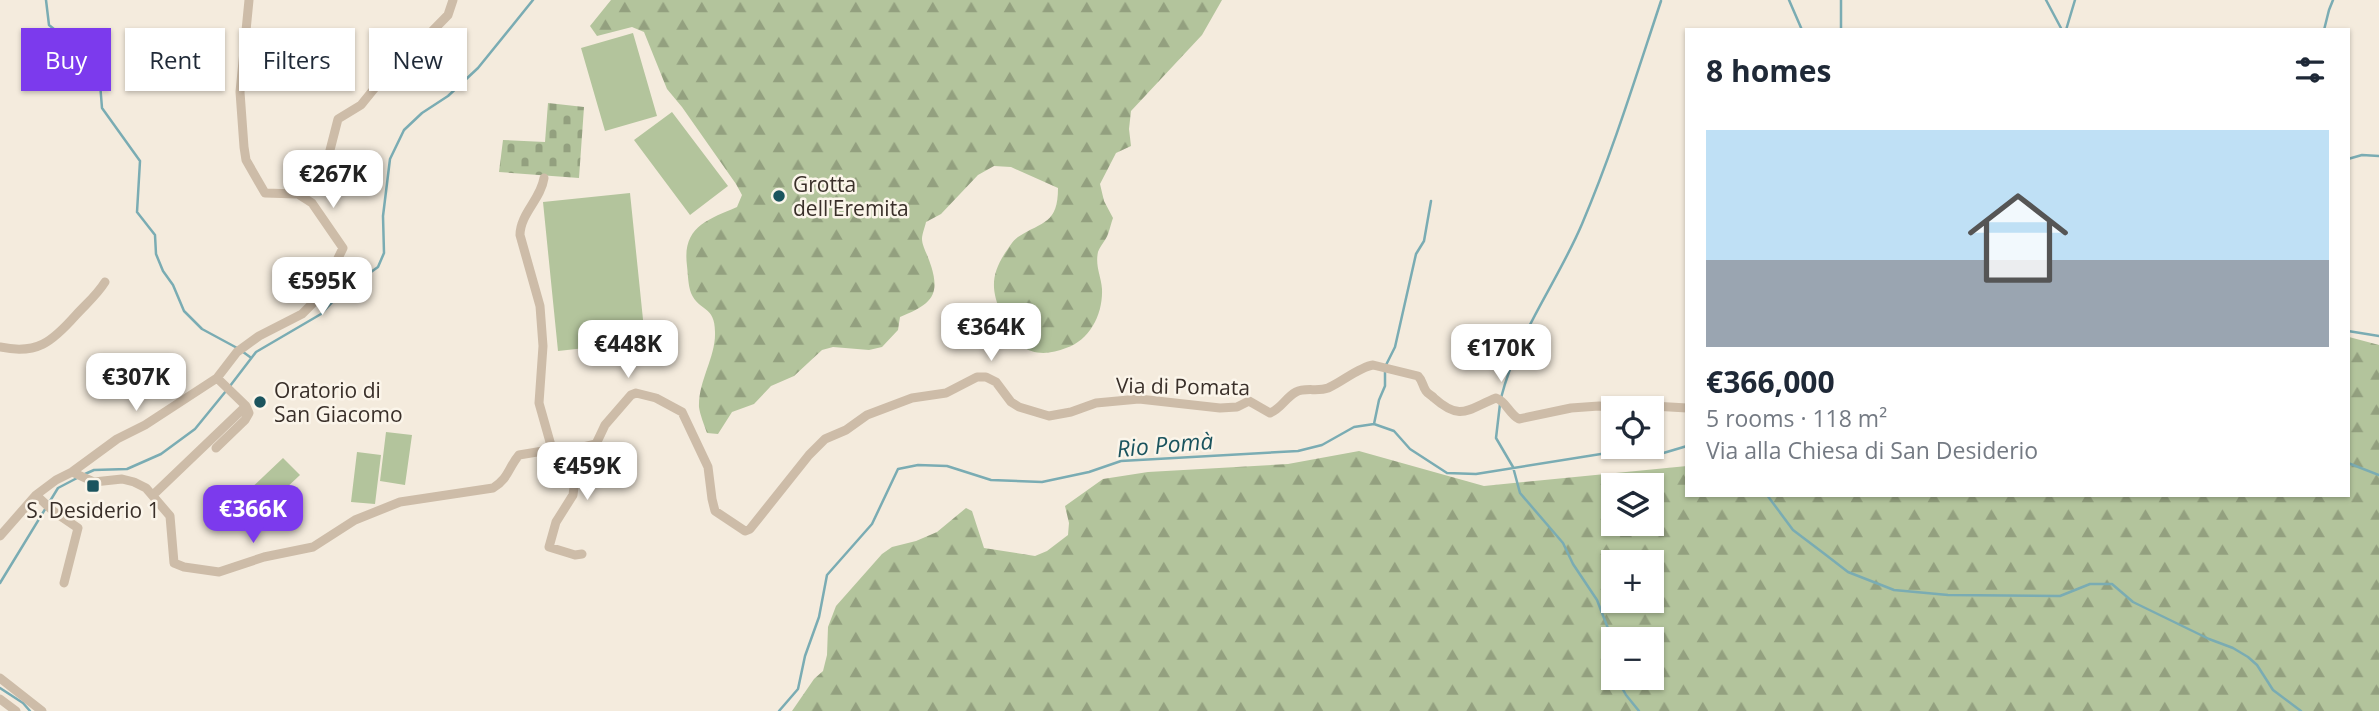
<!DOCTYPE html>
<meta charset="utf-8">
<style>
body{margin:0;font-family:"Open Sans",sans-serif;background:#f2f2f3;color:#1f2937;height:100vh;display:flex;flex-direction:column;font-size:26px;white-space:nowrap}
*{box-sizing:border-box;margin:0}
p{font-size:23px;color:#747a83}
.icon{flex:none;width:38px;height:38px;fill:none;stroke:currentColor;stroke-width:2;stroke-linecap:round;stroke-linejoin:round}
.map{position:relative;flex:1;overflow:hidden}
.panel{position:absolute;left:1685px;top:28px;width:665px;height:469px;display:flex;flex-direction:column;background:#fff;border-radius:0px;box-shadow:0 2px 5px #0004}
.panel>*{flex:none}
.guide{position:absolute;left:21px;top:28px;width:665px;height:63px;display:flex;gap:14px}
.tools{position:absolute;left:1601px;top:396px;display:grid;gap:14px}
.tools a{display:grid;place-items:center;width:63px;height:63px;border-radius:0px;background:#fff;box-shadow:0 2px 5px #0004;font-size:35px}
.price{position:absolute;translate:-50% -60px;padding:0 16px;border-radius:14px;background:#fff;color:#222;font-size:23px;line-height:46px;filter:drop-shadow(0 2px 4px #0008)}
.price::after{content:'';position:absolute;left:50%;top:42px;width:21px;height:16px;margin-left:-10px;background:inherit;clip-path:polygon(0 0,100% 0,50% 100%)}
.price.selected{background:#7c3aed;color:#fff}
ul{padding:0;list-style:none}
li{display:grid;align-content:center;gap:14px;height:371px;padding:0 21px}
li+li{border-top:2px solid #e0e1e3}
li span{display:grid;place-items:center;height:217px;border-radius:0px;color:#555}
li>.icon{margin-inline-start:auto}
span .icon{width:126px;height:126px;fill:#fffc;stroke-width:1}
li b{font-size:30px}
h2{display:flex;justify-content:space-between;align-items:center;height:84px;padding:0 21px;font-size:30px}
.tag{padding:0 24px;border-radius:0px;background:#fff;box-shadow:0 2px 5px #0004;font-size:24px;line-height:63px}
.tag.selected{background:#7c3aed;color:#fff}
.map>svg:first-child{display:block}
.green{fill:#b3c49c}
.forest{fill:url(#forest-firs);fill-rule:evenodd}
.cemetery{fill:url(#cemetery-stones)}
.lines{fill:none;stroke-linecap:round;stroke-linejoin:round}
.stream{stroke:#7aacb3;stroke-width:2.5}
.street{stroke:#cdbca8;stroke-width:9}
.poi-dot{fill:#1b545e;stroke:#fbf5ea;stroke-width:2.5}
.labels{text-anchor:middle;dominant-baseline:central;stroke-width:5;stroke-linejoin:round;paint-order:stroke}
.poi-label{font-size:21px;fill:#392f29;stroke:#fbf5ea;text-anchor:start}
.street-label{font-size:21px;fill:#392f29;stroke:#fbf5ea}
.water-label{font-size:23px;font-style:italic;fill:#1b545e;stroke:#fbf5ea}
</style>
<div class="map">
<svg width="2379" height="711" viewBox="0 0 2379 711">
<defs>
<pattern id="forest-firs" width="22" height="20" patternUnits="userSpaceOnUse" patternTransform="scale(1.75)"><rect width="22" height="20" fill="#b3c49c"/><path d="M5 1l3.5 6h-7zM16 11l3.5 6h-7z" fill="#93a07f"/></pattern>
<pattern id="cemetery-stones" width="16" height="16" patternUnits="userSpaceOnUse" patternTransform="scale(1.75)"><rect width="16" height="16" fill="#b3c49c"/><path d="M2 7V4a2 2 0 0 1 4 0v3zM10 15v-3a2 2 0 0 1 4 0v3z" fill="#93a07f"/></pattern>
</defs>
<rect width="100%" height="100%" fill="#f4ebdd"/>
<path class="green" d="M633,33l24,83 -52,15 -24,-83z
M672,112l56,74 -38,29 -56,-75z
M630,193l15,146 -14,1v3l-73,8 -15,-149z
M386,432l26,3 -7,50 -25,-4z
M357,452l24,3 -6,49 -24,-2z
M283,458l17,17 -36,34 -17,-17z"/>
<path class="forest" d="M611,0h611l-20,35 -71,76 -2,18 2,17 -15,7 -16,31 4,17 9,17c-2,5 -3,11 -5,16 -2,6 -8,12 -10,18 -3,14 3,24 4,37 1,25 -12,51 -36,59 -15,6 -32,8 -46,-3 -10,-7 -14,-21 -19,-32 -10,-23 -10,-38 4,-60 4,-5 7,-12 13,-16 25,-16 40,-13 40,-49l-47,-21 -17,-1 -16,9 -37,39 -15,8c-1,5 -4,12 -4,17 0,6 5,15 7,21 13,35 3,44 -29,57l-2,13 -16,17 -13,3 -36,-3 -11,3 -28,26 -23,10 -17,18 -22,8 -14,22 -11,-1c-3,-9 -7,-18 -8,-26 -1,-26 17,-50 16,-75 0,-27 -16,-20 -24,-39 -3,-8 -3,-19 -4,-27 -5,-39 20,-46 50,-59l5,-12 -6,-11 -54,-77 -15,-18 -23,-57 -12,-5 -35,9 -7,-10z
M2349,337l30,8v366h-1587l22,-32 9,-8 4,-16 1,-28 8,-21 46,-52 10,-7 24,-6 21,-9 29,-24 6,3 12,37 51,8 12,-5 21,-16 1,-12 -4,-17 38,-27 45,-7 140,-8 71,-13 125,35 203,-20v29h661zM1614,485h38v38h-38zM1614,562h38v38h-38zM1614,639h38v38h-38z"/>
<path class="cemetery" d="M548,103l36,4 -5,71 -80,-6 4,-32 42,2z"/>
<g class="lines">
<path class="stream" d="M46,0l3,25 27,22 24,36 2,25 38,53 -3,51 18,23 1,19 7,17 10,14 11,26 18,18 37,20 11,8
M1789,0l13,30
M2046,0l16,30
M1841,30v-30
M2066,30l9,-30
M2324,30l5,-20 4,-10
M2348,159l14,-4 17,1
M2348,331l31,5
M1386,365l9,-18 21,-93 8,-13 7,-40
M230,386l26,-34 65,-38 19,-20 38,-27 6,-14 -1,-37 7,-57 14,-29 18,-17 26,-17 30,-28 55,-68
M1501,398c16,-64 56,-115 81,-174 31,-73 54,-148 79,-223
M1500,404l-4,34 17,29 7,26 43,50 10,21 24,36 12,31 -1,14 6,22
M1374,424l5,-24 6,-14v-15
M2348,463l31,12
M85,474l9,-4 33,-1 34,-15 34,-25 31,-38
M1767,495l26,35 33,25 22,17 46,18 54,5 112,1 30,-12h22l21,18 76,37 24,9 15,9 9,8 16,25 28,21
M0,583l58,-95 21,-11
M1616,677l10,18 13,16
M0,688l23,15 7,8
M779,711l19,-22 7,-33 14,-39 8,-42 45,-51 26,-55 20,-4 29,1 44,14 51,2 47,-10 32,-11 177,-10 24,-6 32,-18 20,-3 20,7 16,18 37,24 29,1 150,-24 24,7 37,-11"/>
<path class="street" d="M544,178c-3,21 -24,36 -24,57l20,71 3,40 -4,57 13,46
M298,194c-6,-28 18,-27 31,-40l9,-35 23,-14 21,-26 18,-15 48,-49 5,-15
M0,347c37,8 52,-5 76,-32 10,-11 21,-20 29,-33
M1623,408l30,-2 34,2
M216,448l29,-28 4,-7 -3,-7
M579,448l-6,47 -17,27 -7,25 26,8 7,-1
M72,472l22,10 28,-3 12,3 12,6 24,28 4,47 10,4 35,5 45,-15 49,-10 42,-27 45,-18 93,-14c16,-10 15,-20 26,-33l48,-8 12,1 17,-4 9,-19 26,-30 5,-2 20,5 26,14 26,55 4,32 3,12 30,20 5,-2 59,-74 16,-16 21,-9 21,-15 45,-17 34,-5 31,-16h9l10,5 15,20 8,5 30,9 22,-4 25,-9 43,-4 81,9 17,-1 12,-6 21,12c12,-5 15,-15 26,-21 9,-5 22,0 32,-4 14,-6 31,-21 45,-23l45,11c5,5 4,9 8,15 2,3 5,4 8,7 27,24 34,11 62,0 10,3 13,16 23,21l52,-11 28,-2 15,2
M36,495l17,16 25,17 -14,55
M153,495l93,-89 -29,-28
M0,536l36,-41 20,-15 16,-8 45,-33 28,-14 72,-47 20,-26 22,-16 43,-22 17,-17 24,-49 -31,-45 -14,-9 -33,-1 -19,-33 -2,-13 -4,-55 9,-92
M0,678l42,33
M0,699l16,12"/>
</g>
<g class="poi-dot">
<circle cx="779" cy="196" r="7"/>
<circle cx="260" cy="402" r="7"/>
<rect x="86" y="479" width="14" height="14" rx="3.5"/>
</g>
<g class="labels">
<g class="poi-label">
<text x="793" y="184">Grotta<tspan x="793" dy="24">dell'Eremita</tspan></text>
<text x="274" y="390">Oratorio di<tspan x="274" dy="24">San Giacomo</tspan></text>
<text x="93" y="510" text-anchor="middle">S. Desiderio 1</text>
</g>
<g class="street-label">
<text transform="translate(1183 386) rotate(1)">Via di Pomata</text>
</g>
<g class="water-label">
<text transform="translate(1165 444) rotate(-5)">Rio Pomà</text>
</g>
</g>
</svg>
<div class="tools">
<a><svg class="icon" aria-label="locate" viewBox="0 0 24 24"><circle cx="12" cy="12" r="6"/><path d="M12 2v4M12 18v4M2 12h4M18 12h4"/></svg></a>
<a><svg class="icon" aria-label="layers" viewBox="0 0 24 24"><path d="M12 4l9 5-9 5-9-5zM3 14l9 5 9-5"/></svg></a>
<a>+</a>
<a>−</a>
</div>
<b class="price" style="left:333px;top:210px">€267K</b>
<b class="price" style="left:322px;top:317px">€595K</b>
<b class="price" style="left:991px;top:363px">€364K</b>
<b class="price" style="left:628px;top:380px">€448K</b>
<b class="price" style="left:1501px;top:384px">€170K</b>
<b class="price" style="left:136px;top:413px">€307K</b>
<b class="price" style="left:587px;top:502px">€459K</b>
<b class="price selected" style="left:253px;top:545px">€366K</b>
<div class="guide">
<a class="tag selected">Buy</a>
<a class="tag">Rent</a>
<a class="tag">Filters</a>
<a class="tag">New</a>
</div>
<section class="panel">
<h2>8 homes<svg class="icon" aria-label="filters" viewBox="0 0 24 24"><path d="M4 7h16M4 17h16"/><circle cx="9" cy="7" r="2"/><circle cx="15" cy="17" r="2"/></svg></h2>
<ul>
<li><span style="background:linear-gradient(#bfe0f5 60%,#9aa5b1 0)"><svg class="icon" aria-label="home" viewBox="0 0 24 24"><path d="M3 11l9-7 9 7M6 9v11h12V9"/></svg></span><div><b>€366,000</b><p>5 rooms · 118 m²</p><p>Via alla Chiesa di San Desiderio</p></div></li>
</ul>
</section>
</div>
